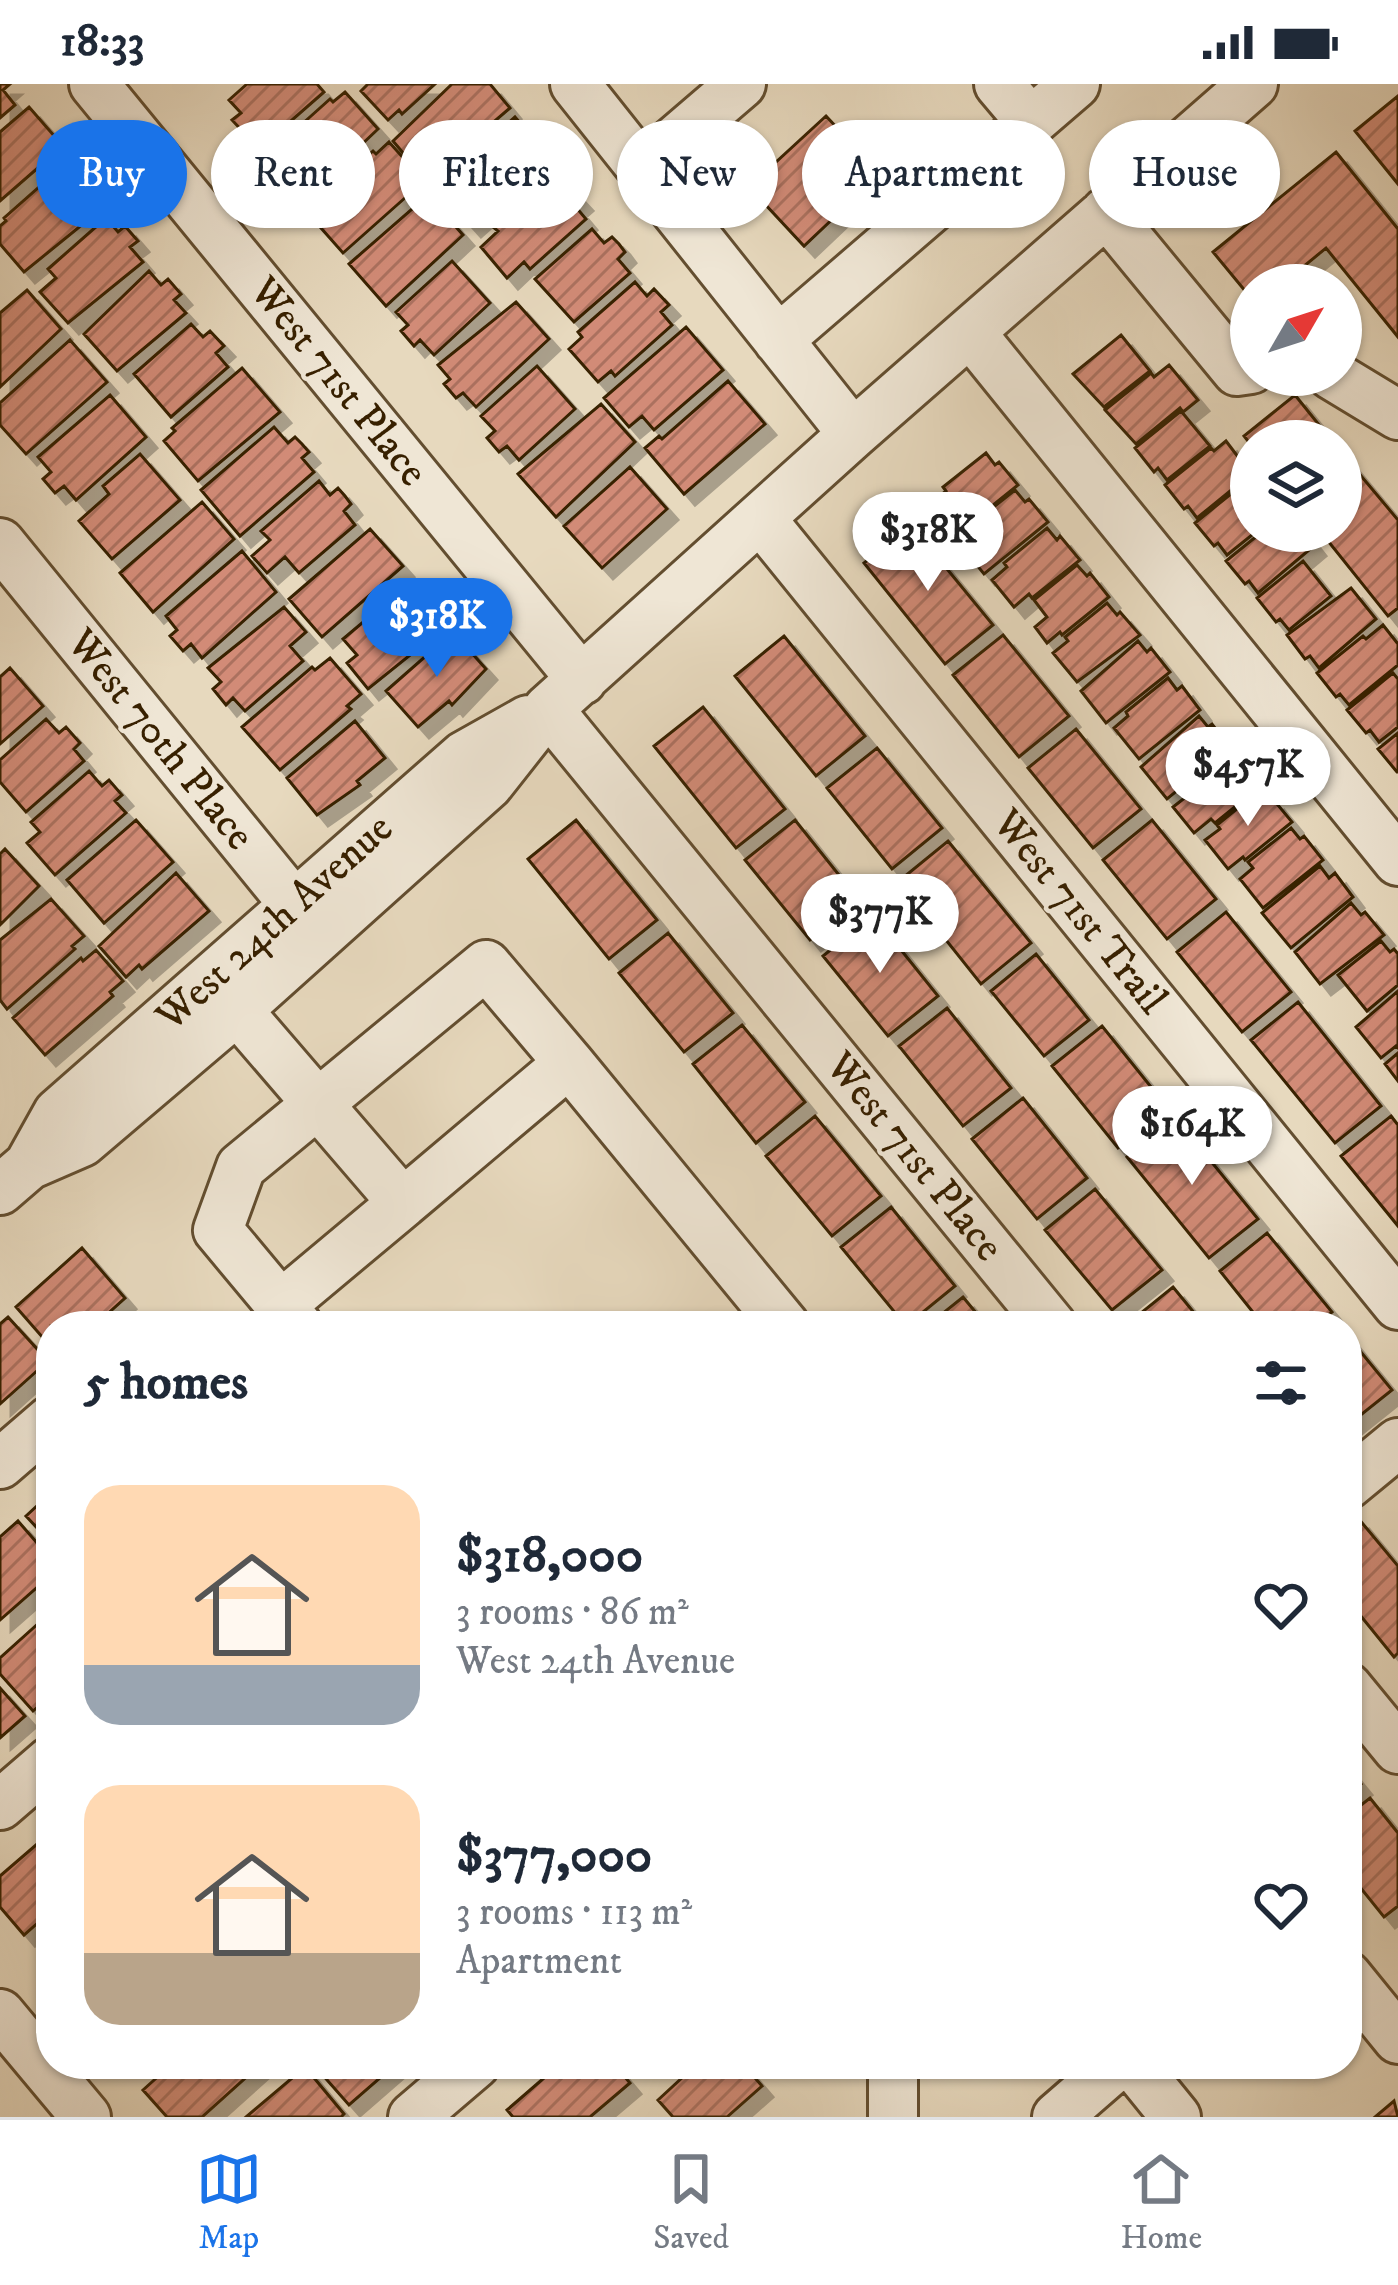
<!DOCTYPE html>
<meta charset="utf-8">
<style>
body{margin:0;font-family:"IM FELL DW Pica",serif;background:#f2f2f3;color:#1f2937;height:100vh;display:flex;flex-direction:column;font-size:45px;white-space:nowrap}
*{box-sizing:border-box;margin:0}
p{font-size:39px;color:#747a83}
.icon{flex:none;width:66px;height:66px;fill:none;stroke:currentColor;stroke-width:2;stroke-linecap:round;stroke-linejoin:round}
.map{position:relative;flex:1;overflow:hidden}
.sheet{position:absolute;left:36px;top:1227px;width:1326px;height:768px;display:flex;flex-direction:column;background:#fff;border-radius:48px;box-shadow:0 3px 9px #0004}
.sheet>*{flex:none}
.guide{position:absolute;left:36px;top:36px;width:1326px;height:108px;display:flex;gap:24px}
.needle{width:78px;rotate:51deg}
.buttons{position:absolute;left:1230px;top:180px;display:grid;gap:24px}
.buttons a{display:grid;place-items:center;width:132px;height:132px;border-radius:50%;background:#fff;box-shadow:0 3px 9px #0004;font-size:60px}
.price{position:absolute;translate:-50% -102px;padding:0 27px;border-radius:42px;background:#fff;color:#222;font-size:39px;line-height:78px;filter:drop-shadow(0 3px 6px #0008)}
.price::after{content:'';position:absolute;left:50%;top:72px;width:36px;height:27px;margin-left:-18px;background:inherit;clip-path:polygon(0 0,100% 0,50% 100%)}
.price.current{background:#1a73e8;color:#fff}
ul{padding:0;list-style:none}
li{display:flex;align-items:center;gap:36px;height:300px;padding:0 48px}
li span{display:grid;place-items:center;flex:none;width:336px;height:240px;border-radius:36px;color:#555}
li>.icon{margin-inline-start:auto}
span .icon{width:144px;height:144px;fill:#fffc;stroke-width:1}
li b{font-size:51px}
h2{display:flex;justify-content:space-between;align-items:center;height:144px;padding:0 48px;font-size:51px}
.tag{padding:0 42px;border-radius:54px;background:#fff;box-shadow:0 3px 9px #0004;font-size:42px;line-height:108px}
.tag.current{background:#1a73e8;color:#fff}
.status{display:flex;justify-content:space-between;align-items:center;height:84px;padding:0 60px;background:#fff;direction:ltr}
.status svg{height:33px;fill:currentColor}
.menu{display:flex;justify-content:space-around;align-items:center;height:168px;border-top:3px solid #e0e1e3;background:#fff;font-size:33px;color:#747a83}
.menu a{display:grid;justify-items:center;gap:6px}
.menu .current{color:#1a73e8}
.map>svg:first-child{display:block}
.building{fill:url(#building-hatch);stroke:#372000;stroke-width:3;filter:url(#shadow)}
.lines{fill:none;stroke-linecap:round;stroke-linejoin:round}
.minor-casing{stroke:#634e30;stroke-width:54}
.minor{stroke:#efe6d5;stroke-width:48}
.labels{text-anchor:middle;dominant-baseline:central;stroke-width:9;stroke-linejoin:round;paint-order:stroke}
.street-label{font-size:42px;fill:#372000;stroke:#efe6d5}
</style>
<div class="status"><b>18:33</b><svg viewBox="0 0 49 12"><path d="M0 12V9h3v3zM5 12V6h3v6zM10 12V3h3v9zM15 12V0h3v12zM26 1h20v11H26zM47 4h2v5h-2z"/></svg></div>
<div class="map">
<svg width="1398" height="2033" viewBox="0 0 1398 2033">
<defs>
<pattern id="building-hatch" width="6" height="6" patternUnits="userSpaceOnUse" patternTransform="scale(3)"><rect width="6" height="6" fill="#d28b77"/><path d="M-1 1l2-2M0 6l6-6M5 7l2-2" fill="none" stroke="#ab715f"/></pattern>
<filter id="shadow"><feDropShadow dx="11" dy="11" stdDeviation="0" flood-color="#0004"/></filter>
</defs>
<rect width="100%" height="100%" fill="#e7d9be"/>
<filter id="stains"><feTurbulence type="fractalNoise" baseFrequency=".00167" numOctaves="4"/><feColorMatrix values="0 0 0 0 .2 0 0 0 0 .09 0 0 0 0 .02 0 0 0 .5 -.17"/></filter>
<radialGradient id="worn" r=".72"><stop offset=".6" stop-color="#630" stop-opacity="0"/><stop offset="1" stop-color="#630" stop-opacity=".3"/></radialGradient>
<path class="building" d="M0,0h10l-7,6 12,15 -15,13z
M247,0h70l7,8 -57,50 -13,-14 -8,7 -14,-15 9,-7 -12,-13z
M368,0h67l-33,30 -3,-4 -11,10 -27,-29z
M452,0h38l20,24 -84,72 -33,-39z
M345,8l33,37 -78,74 -38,-43 68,-61 3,3z
M1398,12v88l-43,-53z
M29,23l34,39 -63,55v-69z
M826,32l54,58 -76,72 -55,-59z
M515,33l34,39 -79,70 -34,-38z
M389,58l35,39 -81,72 -37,-42 67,-60 3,3z
M1336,68l62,77v108l-72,-89 -45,37h-30v13l-38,-46z
M72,74l38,44 -86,70 -24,-28v-18l6,-5 -2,-3z
M550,93l12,14 6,-6 14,15 -7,6 11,13 -56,50 -6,-7 -17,16 -26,-31 17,-16 -5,-4z
M428,111l35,40 -77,71 -37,-42z
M106,134l12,14 7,-6 6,7 7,8 -8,6 13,15 -75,61 -28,-31 16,-14 -8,-9z
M592,145l12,14 8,-6 7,7 6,8 -7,7 12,14 -56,49 -39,-43z
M452,177l38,42 -56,52 -14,-15 -6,6 -13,-15 7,-6 -12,-13z
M149,187l12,14 7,-6 13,15 -7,6 12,13 -69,58 -33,-37z
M635,198l12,14 7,-7 15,16 -8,7 11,13 -57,51 -4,-5 -13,11 -29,-33 13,-12 -4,-5z
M27,206l34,39 -61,58v-74z
M516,218l33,37 -73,68 -13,-14 -7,5 -12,-14 6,-5 -12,-14z
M191,240l12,13 7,-6 14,15 -8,7 12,14 -57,50 -37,-43z
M686,243l37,43 -69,60 -12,-14 -13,11 -25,-29z
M1121,251l29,36 -46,36 -31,-33z
M70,256l37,42 -81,72 -26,-29v-22z
M1169,281l29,35 -15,12 -3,-4 -44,36 -31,-34 46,-37 3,4z
M537,282l38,43 -56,51 -12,-14 -8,6 -12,-14 8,-7 -14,-15z
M242,284l38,44 -82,69 -34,-40 11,-10 -3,-3z
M728,297l37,43 -81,70 -39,-46 14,-12 3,3z
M110,311l36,42 -70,63 -12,-14 -9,7 -12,-14 8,-7 -13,-15z
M1295,311l37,46h-81v4l-7,-9z
M601,320l34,38 -79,75 -38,-43z
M1181,327l29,35 -43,34 -9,-12 -4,4 -19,-24z
M274,343l14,16 7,-6 7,7 7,8 -7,6 12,14 -74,64 -39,-46z
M1226,357l25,33 -54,44 -9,-12 -4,3 -19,-24 46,-37 3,3z
M1341,368l57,68v88l-10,8 -68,-85h21z
M986,369l9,12 4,-3 19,23 -61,49 -26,-31 15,-12 -3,-4z
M140,370l40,46 -68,59 -33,-38 30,-27 -6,-8z
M630,383l37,42 -65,59 -38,-42z
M319,397l11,14 8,-7 7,8 6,8 -7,7 11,14 -56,48 -14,-16 -18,16 -15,-17 18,-16 -9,-9z
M1251,399v48h6l-30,24 -9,-12 -4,3 -19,-23 47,-38 2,4z
M1015,406l10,12 4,-3 19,23 -64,52 -29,-36z
M202,418l32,37 -81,73 -33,-39z
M911,441l82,100 -48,39 -81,-101z
M1047,444l10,12 3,-4 20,24 -48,38 -3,-4 -15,13 -22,-27 15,-13 -3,-4z
M370,445l33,37 -81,71 -33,-38z
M1263,447h41l11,14 -57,48 -9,-12 -4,3 -19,-23z
M242,467l34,41 -74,66 -11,-14 -8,7 -13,-15 7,-6 -11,-14z
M1303,477l28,35 -42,34 -9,-11 -4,3 -19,-24z
M1077,481l10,11 3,-3 19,24 -47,38 -2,-3 -13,11 -12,-16 12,-10 -13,-17z
M413,496l37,43 -82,66 -21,-26 10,-8 -14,-16z
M1351,504l25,31 -57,49 -9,-12 -5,3 -18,-24z
M1107,519l10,12 3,-3 20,23 -63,47 -24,-29 15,-12 -3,-4z
M284,523l22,25 -16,14 13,15 -58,50 -12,-13 -7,7 -13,-16 8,-7 -13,-14z
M1383,541l15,19v21l-49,40 -9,-11 -4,3 -19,-24 46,-37 3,3z
M453,548l33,37 -34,36 -3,-4 -31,26 -32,-36z
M1003,551l66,81 -50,41 -66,-82z
M784,552l81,100 -49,40 -81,-100z
M1138,557l9,11 4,-4 19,24 -64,51 -25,-32z
M330,574l31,36 -14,12 4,3 -71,61 -38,-43 70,-60 3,3z
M10,584l33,38 -43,38v-67z
M1393,589l5,6v48l-19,15 -9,-12 -4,3 -19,-23z
M1168,594l9,12 5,-4 18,24 -61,49 -25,-31 14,-12 -2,-4z
M703,623l82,102 -49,39 -82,-102z
M1199,632l9,11 4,-3 18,23 -63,52 -26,-32z
M46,635l13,14 7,-6 14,16 -6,6 10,12 -58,51 -26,-30v-22z
M355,637l30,37 -28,23 3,4 -43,30 -30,-37z
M1076,645l65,80 -48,39 -65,-80z
M1398,649v39h-1l-19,-23z
M877,664l65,80 -50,41 -65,-81z
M1230,669l9,11 4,-3 19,24 -47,38 -4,-4 -17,14 -21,-26 18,-14 -4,-5z
M89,687l13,15 7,-6 13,15 -7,6 11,12 -71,62 -28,-32 13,-11 -9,-10z
M1260,706l9,12 4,-3 19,23 -47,38 -2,-3 -15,12 -23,-29 15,-11 -3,-4z
M136,736l37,42 -69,61 -37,-43z
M576,736l81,100 -48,39 -81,-100z
M795,736l64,80 -49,40 -65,-80z
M1152,736l64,79 -49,40 -64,-79z
M1291,744l9,11 4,-3 19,24 -60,48 -23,-29 13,-11 -5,-6z
M948,757l83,102 -50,41 -82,-103z
M5,765l34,37 -39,39v-71z
M1320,782l9,12 6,-5 18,24 -62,51 -29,-35z
M176,789l33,38 -67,58 -3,-4 -13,12 -27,-31z
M51,815l33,37 -12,10 3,3 -68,60 -7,-9v-60z
M1351,819l10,12 4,-3 19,23 -64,49 -25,-32z
M1226,828l65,80 -49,40 -65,-80z
M873,831l65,81 -50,40 -65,-80z
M668,849l65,80 -49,39 -65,-79z
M1381,857l9,11 4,-3 4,5v31l-31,26 -29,-36z
M96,866l27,31 -13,11 3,4 -68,59 -32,-37 68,-60 2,3z
M1036,870l53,66 -45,36 -53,-65z
M1398,907v57l-2,-2 -15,12 -25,-31z
M1298,918l83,104 -46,37 -84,-103z
M947,924l64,80 -48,38 -64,-80z
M742,941l63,77 -49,41 -63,-79z
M1102,942l66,82 -50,40 -66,-82z
M1398,969v28l-13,-17z
M1023,1014l64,80 -50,41 -65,-80z
M815,1032l66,80 -49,40 -66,-80z
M1391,1032l7,9v101l-57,-70z
M1175,1033l83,102 -49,39 -82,-101z
M1095,1105l67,81 -50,40 -67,-80z
M891,1123l64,79 -49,40 -65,-79z
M1267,1149l65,79 -17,14h-51l-44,-55z
M82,1164l43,50 -31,28h-43v21l-35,-40z
M1173,1203l32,39h-80z
M963,1213l24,29h-60z
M8,1233l40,44 -48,43v-80z
M1347,1251l45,55 -45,36z
M51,1409v50l-25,-27z
M1358,1434l40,48v87l-4,4 -47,-58v-72z
M18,1437l33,38v16l-51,45v-83z
M51,1528v83l-18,16 -33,-37v-16z
M0,1604l25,28 -25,22z
M1347,1683l14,17 -14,11z
M1370,1714l28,35v73l-14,11 -37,-46v-55z
M51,1748v79l-27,24 -24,-28v-31z
M172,1980h89l-59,53h-35l-24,-27z
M313,1980h83l-47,41z
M560,1980h54l16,19 -40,34h-77l-6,-7z
M697,1980h46l19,22 -35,31h-54l-15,-17z
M305,1983l39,47 -3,3h-95z
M1394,2017l4,16h-23z"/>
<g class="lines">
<defs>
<path id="minor" d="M94,0l488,596
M575,0l278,350
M999,0l32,38
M642,85l99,-85
M1106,128l131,159 14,-2
M970,248l428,529
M778,256l297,-256
M1332,291l66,40
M760,434l638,787
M0,459l315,387
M548,625l504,617
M212,897l191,222 166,-140 216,263
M29,1081l29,-52 406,-357 64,-36
M0,1106l29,-25 53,-23 154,-131 252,-226 60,-76 305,-275 400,-350
M281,1221l122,-102
M298,1242l-80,-96 23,-63 245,-202 83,98
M0,1380l51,-44
M1347,1401l51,-42
M1347,1603l51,62
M0,1721l51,-44
M1347,1892l51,63
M0,1930l86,103
M1133,1980l43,53
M413,2033l62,-53
M893,2033v-53
M1057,2033l61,-53"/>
</defs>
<use href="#minor" class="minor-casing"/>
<use href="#minor" class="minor"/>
</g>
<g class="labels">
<g class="street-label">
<text transform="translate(338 298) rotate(51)">West 71st Place</text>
<text transform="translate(160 656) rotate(51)">West 70th Place</text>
<text transform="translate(1079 828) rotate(51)">West 71st Trail</text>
<text transform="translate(275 839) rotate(-42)">West 24th Avenue</text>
<text transform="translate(914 1073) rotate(51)">West 71st Place</text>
</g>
</g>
<rect width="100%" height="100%" filter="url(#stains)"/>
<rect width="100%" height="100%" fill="url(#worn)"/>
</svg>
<div class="buttons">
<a><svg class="needle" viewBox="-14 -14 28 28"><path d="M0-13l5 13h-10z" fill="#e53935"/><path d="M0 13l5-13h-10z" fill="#747a83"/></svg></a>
<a><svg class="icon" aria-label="layers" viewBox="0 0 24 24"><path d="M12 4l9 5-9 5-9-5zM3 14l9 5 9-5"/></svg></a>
</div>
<b class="price" style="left:928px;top:510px">$318K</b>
<b class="price current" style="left:437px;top:596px">$318K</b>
<b class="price" style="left:1248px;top:745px">$457K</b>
<b class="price" style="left:880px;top:892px">$377K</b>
<b class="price" style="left:1192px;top:1104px">$164K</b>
<div class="guide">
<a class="tag current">Buy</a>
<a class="tag">Rent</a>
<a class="tag">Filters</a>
<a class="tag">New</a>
<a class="tag">Apartment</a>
<a class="tag">House</a>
</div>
<section class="sheet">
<h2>5 homes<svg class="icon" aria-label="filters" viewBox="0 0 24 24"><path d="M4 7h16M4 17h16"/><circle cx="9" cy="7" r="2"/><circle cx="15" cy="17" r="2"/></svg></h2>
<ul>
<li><span style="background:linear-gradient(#ffd9b3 75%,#9aa5b1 0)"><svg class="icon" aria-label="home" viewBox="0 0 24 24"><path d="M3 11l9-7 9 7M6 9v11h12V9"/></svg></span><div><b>$318,000</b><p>3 rooms · 86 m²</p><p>West 24th Avenue</p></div><svg class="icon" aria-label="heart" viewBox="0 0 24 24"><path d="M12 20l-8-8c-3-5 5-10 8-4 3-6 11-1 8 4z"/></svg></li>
<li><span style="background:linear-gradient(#ffd9b3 70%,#b9a48a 0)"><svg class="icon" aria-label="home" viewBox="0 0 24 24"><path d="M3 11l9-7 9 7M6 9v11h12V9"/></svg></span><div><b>$377,000</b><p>3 rooms · 113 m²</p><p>Apartment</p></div><svg class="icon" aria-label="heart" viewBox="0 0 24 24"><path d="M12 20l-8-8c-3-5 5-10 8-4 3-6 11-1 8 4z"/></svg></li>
</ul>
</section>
</div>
<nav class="menu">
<a class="current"><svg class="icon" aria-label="map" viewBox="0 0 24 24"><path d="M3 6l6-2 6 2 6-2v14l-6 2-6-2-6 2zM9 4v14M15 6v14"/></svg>Map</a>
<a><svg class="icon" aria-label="saved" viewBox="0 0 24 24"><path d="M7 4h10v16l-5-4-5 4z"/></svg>Saved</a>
<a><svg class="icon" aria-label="home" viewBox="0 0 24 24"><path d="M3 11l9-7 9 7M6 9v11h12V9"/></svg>Home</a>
</nav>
